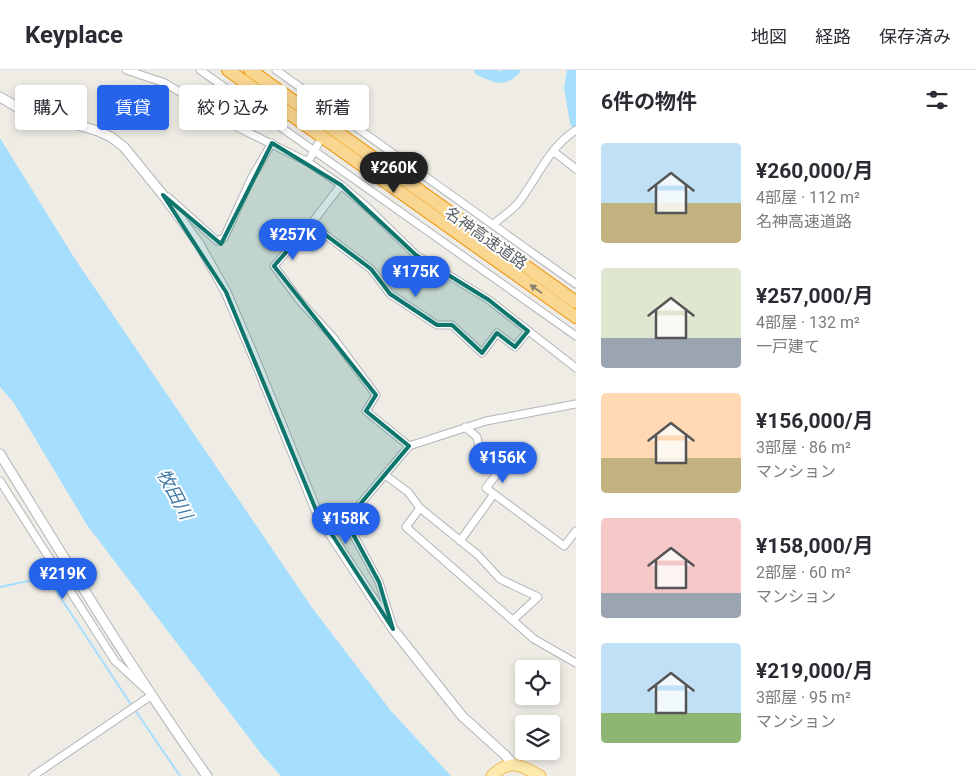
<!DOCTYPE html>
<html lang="ja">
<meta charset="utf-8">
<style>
body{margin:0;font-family:Roboto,"Noto Sans JP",sans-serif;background:#f7f7f7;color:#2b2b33;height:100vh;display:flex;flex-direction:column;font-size:19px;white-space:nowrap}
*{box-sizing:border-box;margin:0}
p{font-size:16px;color:#7c7c81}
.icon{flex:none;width:28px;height:28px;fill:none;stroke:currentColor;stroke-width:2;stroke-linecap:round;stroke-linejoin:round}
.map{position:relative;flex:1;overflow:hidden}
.panel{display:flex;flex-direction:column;background:#fff;width:400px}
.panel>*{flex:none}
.guide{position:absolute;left:15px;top:15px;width:475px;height:45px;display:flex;gap:10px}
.tools{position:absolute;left:515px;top:590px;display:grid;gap:10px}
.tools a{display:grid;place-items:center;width:45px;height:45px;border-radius:5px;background:#fff;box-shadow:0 2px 8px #0003;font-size:25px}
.price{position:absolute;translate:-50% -42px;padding:0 11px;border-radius:18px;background:#2563eb;color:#fff;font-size:16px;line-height:32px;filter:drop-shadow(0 1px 2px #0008)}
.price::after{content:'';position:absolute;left:50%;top:30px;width:15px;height:11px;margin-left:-8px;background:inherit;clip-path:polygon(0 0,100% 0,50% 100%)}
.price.on{background:#222;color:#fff}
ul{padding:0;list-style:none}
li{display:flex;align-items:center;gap:15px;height:125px;padding:0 25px}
li span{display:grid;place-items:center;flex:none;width:140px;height:100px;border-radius:5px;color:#555}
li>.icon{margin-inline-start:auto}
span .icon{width:60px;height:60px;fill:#fffc;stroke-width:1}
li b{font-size:21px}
h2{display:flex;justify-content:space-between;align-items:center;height:60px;padding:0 25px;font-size:21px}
.pill{padding:0 18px;border-radius:5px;background:#fff;box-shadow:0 2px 8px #0003;font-size:18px;line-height:45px}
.pill.on{background:#2563eb;color:#fff}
header{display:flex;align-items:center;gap:30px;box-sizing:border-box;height:70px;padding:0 25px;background:#fff;border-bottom:1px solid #e1e1e2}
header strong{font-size:24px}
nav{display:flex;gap:28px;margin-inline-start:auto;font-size:18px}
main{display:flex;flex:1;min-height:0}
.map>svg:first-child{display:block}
.water{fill:#a6defd}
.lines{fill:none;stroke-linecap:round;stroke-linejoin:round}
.stream{stroke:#a6defd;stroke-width:2}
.river{stroke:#a6defd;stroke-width:12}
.minor-casing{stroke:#b2b5b9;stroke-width:9}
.tertiary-casing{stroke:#b2b5b9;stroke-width:11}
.primary-casing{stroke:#eeba5e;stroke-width:13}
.motorway-casing{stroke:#ed9306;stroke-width:14}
.minor{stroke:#fff;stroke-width:7}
.tertiary{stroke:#fff;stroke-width:9}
.primary{stroke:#fde9ab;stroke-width:11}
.motorway{stroke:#fad790;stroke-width:12}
.oneway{fill:#8b8472}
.marked{fill:#0f766e;fill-opacity:0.2;stroke:#0f766e;stroke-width:4;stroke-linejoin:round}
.labels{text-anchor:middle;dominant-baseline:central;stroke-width:4;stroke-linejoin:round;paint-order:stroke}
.street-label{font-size:16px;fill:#5c6165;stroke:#fff}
.water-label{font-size:18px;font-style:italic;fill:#417aa6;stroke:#fff}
</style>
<header>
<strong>Keyplace</strong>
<nav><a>地図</a><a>経路</a><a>保存済み</a></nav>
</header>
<main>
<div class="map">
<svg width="576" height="706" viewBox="0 0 576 706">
<rect width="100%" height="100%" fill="#eeece5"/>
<path class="water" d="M0,68l75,121 238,350 78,102 60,65h-170l-19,-21 -175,-230 -73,-122 -14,-16z"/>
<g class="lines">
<path class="stream" d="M0,517l47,-10 85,129
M135,640l45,66"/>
<path class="river" d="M480,0c15,6 21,12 34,0
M573,0l-3,18 6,34"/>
<defs>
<path id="minor" d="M126,0l39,13 74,45 69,34 33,23 26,22 49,48 73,45 87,68
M200,0l376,266
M276,0l300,214
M553,81l23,18
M308,92l10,-18
M341,115l-30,39 -37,42 26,35 32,35 44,59 -10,16 43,35
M168,127l49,44 7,-3 28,-61 20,-34
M311,154l60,45 19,25 47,31h15l30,28 15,-20 18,14 13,-16
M493,155c9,-9 18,-13 26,-23 19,-25 30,-55 57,-72
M465,357l12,10 2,10 24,19 -17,22 78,58 12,-15
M385,405l23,17 12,16 58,47 22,24 38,18 -25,23
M0,411l115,180 37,34 -119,81
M420,438l-14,19 128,112 42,24
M460,471l34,-47
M392,554l-13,-42 -33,-61 63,-75 77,-25 90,-17"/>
<path id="tertiary" d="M0,27l17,10 81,24 13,6 13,10 39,48 36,49 27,48 28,65 62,153 15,25 62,94 69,87 43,39 8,9
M0,384c67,108 133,218 207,322"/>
<path id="primary" d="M492,706c17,-18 29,-11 48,0"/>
<path id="motorway" d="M228,0l348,247
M250,0l326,232"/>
</defs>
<use href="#minor" class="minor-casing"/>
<use href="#tertiary" class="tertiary-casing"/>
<use href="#primary" class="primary-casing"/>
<use href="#motorway" class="motorway-casing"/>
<use href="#minor" class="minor"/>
<use href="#tertiary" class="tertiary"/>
<use href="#primary" class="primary"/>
<use href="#motorway" class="motorway"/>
</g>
<defs><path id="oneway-solid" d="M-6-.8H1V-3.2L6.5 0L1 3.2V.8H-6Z" transform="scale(1.25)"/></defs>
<use class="oneway" href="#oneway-solid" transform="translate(536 219) rotate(-145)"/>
<path class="marked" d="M272,73l69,42 75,70 73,45 39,31 -13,16 -18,-14 -15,20 -30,-28h-15l-47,-31 -19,-25 -60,-45 -37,42 102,129 -10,16 43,35 -63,75 33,61 14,47 -77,-119 -90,-218 -63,-97 58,49z"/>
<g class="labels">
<g class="street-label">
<text transform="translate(486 168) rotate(35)">名神高速道路</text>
</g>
<g class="water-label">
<text transform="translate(175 424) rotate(62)">牧田川</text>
</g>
</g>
</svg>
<div class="tools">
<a><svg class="icon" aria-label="locate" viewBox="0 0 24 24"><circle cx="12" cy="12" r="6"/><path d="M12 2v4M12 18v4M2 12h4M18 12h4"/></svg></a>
<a><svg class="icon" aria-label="layers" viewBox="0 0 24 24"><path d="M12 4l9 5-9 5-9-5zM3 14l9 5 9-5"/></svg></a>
</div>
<b class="price on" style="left:394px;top:124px">¥260K</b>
<b class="price" style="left:293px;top:191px">¥257K</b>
<b class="price" style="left:416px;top:228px">¥175K</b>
<b class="price" style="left:503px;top:414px">¥156K</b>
<b class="price" style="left:346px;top:475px">¥158K</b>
<b class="price" style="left:63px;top:530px">¥219K</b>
<div class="guide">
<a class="pill">購入</a>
<a class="pill on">賃貸</a>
<a class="pill">絞り込み</a>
<a class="pill">新着</a>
</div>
</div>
<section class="panel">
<h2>6件の物件<svg class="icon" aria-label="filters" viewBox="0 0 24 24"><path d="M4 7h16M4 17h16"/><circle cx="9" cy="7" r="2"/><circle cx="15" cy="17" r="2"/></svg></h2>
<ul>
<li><span style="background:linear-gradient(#bfe0f5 60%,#c2b280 0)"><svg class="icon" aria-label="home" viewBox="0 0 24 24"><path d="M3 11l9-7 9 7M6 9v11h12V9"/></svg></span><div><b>¥260,000/月</b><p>4部屋 · 112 m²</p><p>名神高速道路</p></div></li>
<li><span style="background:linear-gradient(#dfe7d0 70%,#9aa5b1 0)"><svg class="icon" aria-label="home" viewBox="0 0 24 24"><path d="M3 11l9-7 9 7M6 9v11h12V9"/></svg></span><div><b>¥257,000/月</b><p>4部屋 · 132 m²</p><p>一戸建て</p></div></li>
<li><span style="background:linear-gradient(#ffd9b3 65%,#c2b280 0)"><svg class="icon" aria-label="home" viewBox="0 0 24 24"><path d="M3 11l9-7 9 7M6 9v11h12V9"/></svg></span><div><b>¥156,000/月</b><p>3部屋 · 86 m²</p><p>マンション</p></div></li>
<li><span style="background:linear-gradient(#f6c9c9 75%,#9aa5b1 0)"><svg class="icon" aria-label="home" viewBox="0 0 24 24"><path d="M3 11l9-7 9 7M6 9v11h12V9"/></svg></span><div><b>¥158,000/月</b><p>2部屋 · 60 m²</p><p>マンション</p></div></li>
<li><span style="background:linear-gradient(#bfe0f5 70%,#8fb573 0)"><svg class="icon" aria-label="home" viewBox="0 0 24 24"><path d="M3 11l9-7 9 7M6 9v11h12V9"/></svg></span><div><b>¥219,000/月</b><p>3部屋 · 95 m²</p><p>マンション</p></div></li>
</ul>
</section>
</main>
